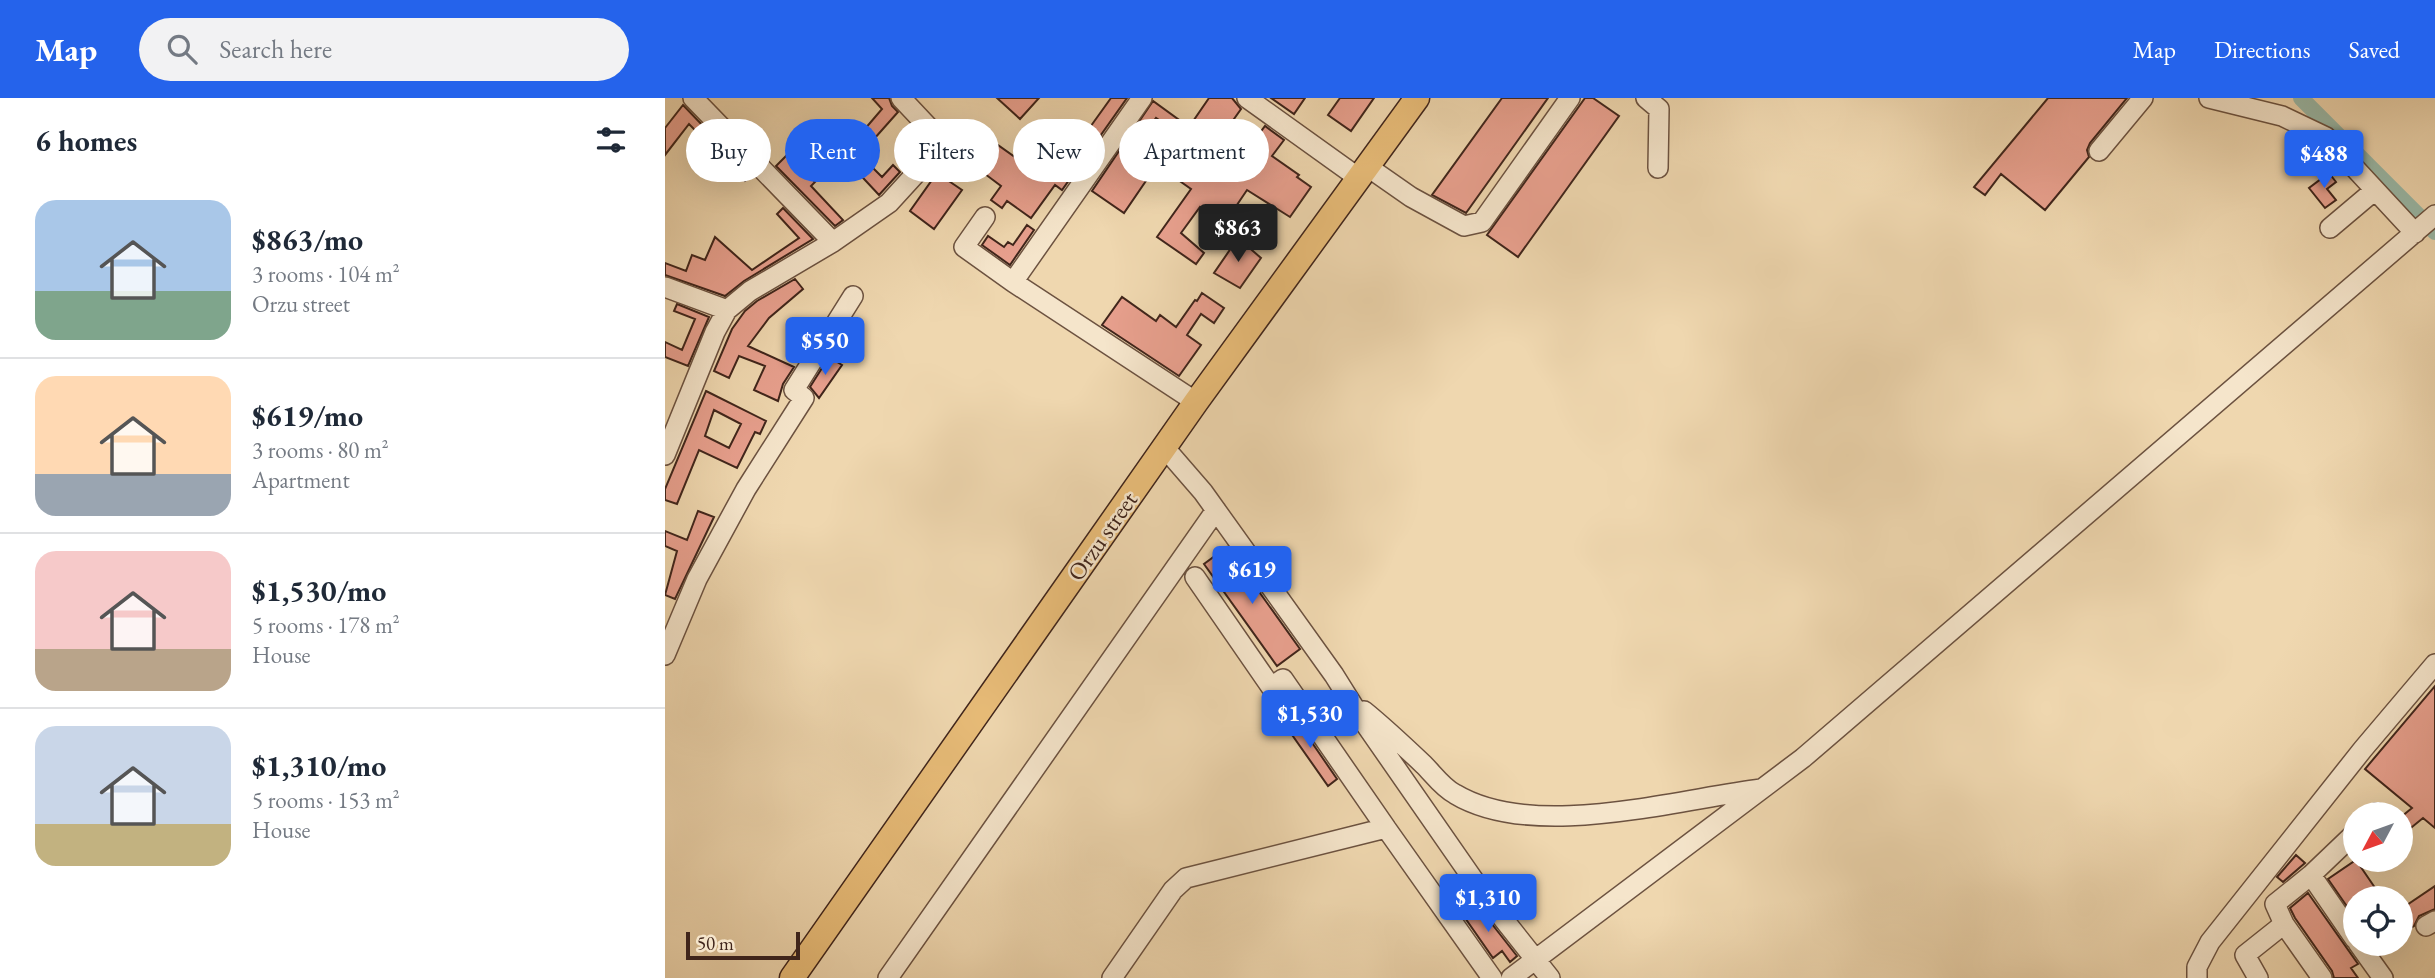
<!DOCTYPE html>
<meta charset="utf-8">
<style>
body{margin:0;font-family:"EB Garamond",serif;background:#f2f2f3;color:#1f2937;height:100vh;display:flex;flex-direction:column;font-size:26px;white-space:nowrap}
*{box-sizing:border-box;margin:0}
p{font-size:23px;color:#747a83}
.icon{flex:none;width:38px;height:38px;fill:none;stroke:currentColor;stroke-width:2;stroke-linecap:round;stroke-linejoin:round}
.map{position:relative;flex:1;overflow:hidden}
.panel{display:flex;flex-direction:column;background:#fff;width:665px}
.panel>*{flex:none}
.top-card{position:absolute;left:21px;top:21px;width:665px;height:63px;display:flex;gap:14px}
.needle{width:46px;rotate:229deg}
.controls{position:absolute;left:1678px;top:704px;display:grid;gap:14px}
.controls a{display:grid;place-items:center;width:70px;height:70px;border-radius:50%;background:#fff;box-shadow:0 7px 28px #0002;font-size:35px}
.scale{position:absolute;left:21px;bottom:18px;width:114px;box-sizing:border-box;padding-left:7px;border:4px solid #40251b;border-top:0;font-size:19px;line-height:24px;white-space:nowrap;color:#40251b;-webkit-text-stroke:5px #f5e5cb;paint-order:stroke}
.price{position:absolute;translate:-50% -60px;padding:0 16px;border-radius:7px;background:#2563eb;color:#fff;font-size:23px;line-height:46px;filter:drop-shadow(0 2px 4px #0008)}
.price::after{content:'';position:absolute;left:50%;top:42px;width:21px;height:16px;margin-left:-10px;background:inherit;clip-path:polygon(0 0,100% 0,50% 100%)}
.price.active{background:#222;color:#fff}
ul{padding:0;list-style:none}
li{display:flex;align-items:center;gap:21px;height:175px;padding:0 35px}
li+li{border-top:2px solid #e0e1e3}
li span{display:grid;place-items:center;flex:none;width:196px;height:140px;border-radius:21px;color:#555}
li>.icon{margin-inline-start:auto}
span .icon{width:84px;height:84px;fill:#fffc;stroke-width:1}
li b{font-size:30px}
h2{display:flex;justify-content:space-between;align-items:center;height:84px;padding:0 35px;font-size:30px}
.pill{padding:0 24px;border-radius:32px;background:#fff;box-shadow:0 7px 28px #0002;font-size:24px;line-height:63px}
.pill.active{background:#2563eb;color:#fff}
header{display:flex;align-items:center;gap:42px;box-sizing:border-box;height:98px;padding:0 35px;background:#2563eb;color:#fff}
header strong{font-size:33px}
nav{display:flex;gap:38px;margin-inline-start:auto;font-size:24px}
.search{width:490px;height:63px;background:#f2f2f3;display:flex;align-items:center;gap:18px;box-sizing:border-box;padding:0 24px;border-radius:38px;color:#747a83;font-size:26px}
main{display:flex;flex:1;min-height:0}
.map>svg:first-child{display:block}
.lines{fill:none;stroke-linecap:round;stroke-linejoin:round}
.canal{stroke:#9abaa9;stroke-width:16}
.building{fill:#e8a08e;stroke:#40251b;stroke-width:2;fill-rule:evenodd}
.minor-casing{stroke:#6c5240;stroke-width:22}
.major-casing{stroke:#40251b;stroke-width:27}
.minor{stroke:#f5e5cb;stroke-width:19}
.major{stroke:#e8bc78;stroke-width:24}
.labels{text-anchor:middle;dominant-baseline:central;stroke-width:5;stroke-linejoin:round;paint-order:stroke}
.street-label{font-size:24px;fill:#40251b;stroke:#f5e5cb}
</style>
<header>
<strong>Map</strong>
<div class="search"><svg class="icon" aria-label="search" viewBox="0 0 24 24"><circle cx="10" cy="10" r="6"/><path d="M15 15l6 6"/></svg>Search here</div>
<nav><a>Map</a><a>Directions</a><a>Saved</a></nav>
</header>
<main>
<section class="panel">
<h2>6 homes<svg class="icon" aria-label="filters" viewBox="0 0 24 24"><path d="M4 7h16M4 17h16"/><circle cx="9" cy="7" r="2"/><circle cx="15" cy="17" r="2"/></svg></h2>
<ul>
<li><span style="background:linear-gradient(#a9c7e8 65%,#7fa58c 0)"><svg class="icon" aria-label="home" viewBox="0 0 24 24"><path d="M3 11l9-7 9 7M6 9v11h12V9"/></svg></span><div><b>$863/mo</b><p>3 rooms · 104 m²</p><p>Orzu street</p></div></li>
<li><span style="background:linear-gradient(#ffd9b3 70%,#9aa5b1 0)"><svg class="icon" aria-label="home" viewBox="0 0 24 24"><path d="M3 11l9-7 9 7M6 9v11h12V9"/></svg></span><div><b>$619/mo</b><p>3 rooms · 80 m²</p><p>Apartment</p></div></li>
<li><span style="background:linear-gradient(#f6c9c9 70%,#b9a48a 0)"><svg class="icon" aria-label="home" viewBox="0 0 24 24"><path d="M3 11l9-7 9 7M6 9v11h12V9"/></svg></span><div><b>$1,530/mo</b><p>5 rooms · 178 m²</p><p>House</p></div></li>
<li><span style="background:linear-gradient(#c9d6e8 70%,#c2b280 0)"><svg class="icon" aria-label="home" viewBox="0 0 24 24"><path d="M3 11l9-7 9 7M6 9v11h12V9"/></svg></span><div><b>$1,310/mo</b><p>5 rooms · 153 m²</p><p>House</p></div></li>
</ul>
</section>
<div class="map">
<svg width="1770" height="880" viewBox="0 0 1770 880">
<rect width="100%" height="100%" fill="#efd7af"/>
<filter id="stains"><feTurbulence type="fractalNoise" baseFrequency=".00286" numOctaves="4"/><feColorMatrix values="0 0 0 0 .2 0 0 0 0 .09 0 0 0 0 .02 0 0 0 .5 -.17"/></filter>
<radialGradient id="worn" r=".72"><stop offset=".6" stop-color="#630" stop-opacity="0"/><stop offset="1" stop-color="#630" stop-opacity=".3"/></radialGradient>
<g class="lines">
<path class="canal" d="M1636,0l134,134"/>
</g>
<path class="building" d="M207,0h17l3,8 6,6 -24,27 -10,-9 18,-21z
M332,0h42l-19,21z
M446,0h16l-65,92 -7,-5 -24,33 -24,-17 -5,7 -11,-8 10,-14 -16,-12 2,-2 -8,-6 16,-23 38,27 30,-43 15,11 7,-10 3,2z
M544,0h23l9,11 -24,34 23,17 25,-34 19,14 -12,16 27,19 -2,2 14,10 -21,30 -43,-27 -23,34 -24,-17 -19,26 23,20 -8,11 -39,-27 34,-48 -34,-24 22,-31 -23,-16 -13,18 -3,-2 -15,20 27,18 -28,41 -32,-22 61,-90 36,26z
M606,0h34l-11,16z
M675,0h34l-23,33 -23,-16z
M837,0h46l-82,115 -34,-18z
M920,0h8l26,18 -101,141 -31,-22z
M1383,0h79l-37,45 -3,7 2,7 -44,53 -44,-36 -16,21 -11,-8z
M18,7l68,71 -6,5 -56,-57 -24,31v-27z
M152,30l26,27 -9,8 -4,-4 -3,2 -13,-13 2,-3 -8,-9z
M123,56l27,28 -4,4 32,34 -8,6 -59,-60z
M196,58l21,21 11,-12 7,7 -21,23 -28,-30z
M272,75l25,17 -28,39 -24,-18z
M1664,75l7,9 -9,7 9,11 -11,8 -16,-20z
M118,110l30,31 -69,42 -19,15 -60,-21v-12l21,8 6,-16 13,5 10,-23 37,33 47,-32 -22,-24z
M362,127l7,5 -24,35 -28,-20 6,-9 16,11 4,-5 5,3z
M573,140l23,20 -21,30 -26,-15z
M130,181l8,10 -34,29 -21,28 46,21 -11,17 -5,17 -24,-11 11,-24 -26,-10 -10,22 -15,-7 18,-42 13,-18 12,-10z
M537,195l22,15 -10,15 -13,-9 -14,21 14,10 -22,31 -77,-51 20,-28 34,24 4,-6 16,12 19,-27 2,1z
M12,206l32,13 -21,49 -23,-9v-15l17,8 13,-31 -21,-8z
M164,259l13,8 -23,33 -9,-11z
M41,293l60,30 -6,13 -5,-2 -18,36 -38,-18 -22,54 -12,-4v-11zM49,312l27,14 -12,24 -24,-12z
M33,413l16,6 -39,82 -10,-4 12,-44 -12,-5v-15l22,9z
M562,449l73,102 -23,17 -73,-102z
M1770,588v142l-12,-10 -22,18v-19l11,-9 -47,-39z
M628,617l44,64 -9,7 -45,-64z
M1631,757l9,8 -22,19 -6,-5z
M1691,762l26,38h-27v20l-27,-39z
M1770,788v23l-16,7 -5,10 -13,8v-25z
M1643,795l50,71 -7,4 7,10h-24l-2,-7 -37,-53 -5,-10z
M812,807l40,51 -7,6 -8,-11 -9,7 -30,-43z"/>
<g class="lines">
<defs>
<path id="minor" d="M28,0l140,144
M477,0l-129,184 183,120
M582,0l113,81
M981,0l13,11 -1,59
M1544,0l73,18 44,21 89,96
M1434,53l44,-53
M703,69l43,30 53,29 18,-4 88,-124
M320,119l-21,30 49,35
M1665,130l45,-38
M0,189l62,23
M499,349l39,45 131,183 25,40 123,177 68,86
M0,357l50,-123 12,-22 23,-19 83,-49 56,-39 42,-46 7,-12 -5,-13 -32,-34
M530,479l76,110 12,-8 103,149
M0,557l32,-76 49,-90 58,-91 -10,-8 59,-94
M699,613c21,17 40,35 60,54 9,9 19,23 31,29 78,47 219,6 306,-5
M1711,716l1,-1
M1690,735l-44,42 44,64
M1646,777l-36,29 9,20 38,54
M1761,828l9,-5
M1693,845l25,35
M223,880l328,-468
M447,880l61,-88 13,-12 200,-50 106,150
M846,880l292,-220 632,-543
M1532,880v-11l13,-25 153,-193 72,-85
M1593,880l-13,-23 39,-31"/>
<path id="major" d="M127,880l404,-576 221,-304"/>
</defs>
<use href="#minor" class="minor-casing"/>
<use href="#major" class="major-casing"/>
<use href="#minor" class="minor"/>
<use href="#major" class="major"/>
</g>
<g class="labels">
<g class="street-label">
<text transform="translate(437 438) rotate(-55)">Orzu street</text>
</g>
</g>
<rect width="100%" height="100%" filter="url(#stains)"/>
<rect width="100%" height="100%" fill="url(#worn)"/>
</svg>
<div class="controls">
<a><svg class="needle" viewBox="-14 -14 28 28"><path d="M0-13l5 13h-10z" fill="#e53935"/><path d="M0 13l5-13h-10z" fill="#747a83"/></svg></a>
<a><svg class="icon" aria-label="locate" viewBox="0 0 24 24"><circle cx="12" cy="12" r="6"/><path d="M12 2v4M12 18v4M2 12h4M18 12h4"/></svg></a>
</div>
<div class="scale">50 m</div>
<b class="price" style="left:1659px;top:92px">$488</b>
<b class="price active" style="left:573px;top:166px">$863</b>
<b class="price" style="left:160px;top:279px">$550</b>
<b class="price" style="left:587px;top:508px">$619</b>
<b class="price" style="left:645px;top:652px">$1,530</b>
<b class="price" style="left:823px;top:836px">$1,310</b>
<div class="top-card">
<a class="pill">Buy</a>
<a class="pill active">Rent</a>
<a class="pill">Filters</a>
<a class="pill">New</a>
<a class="pill">Apartment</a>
</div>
</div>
</main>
